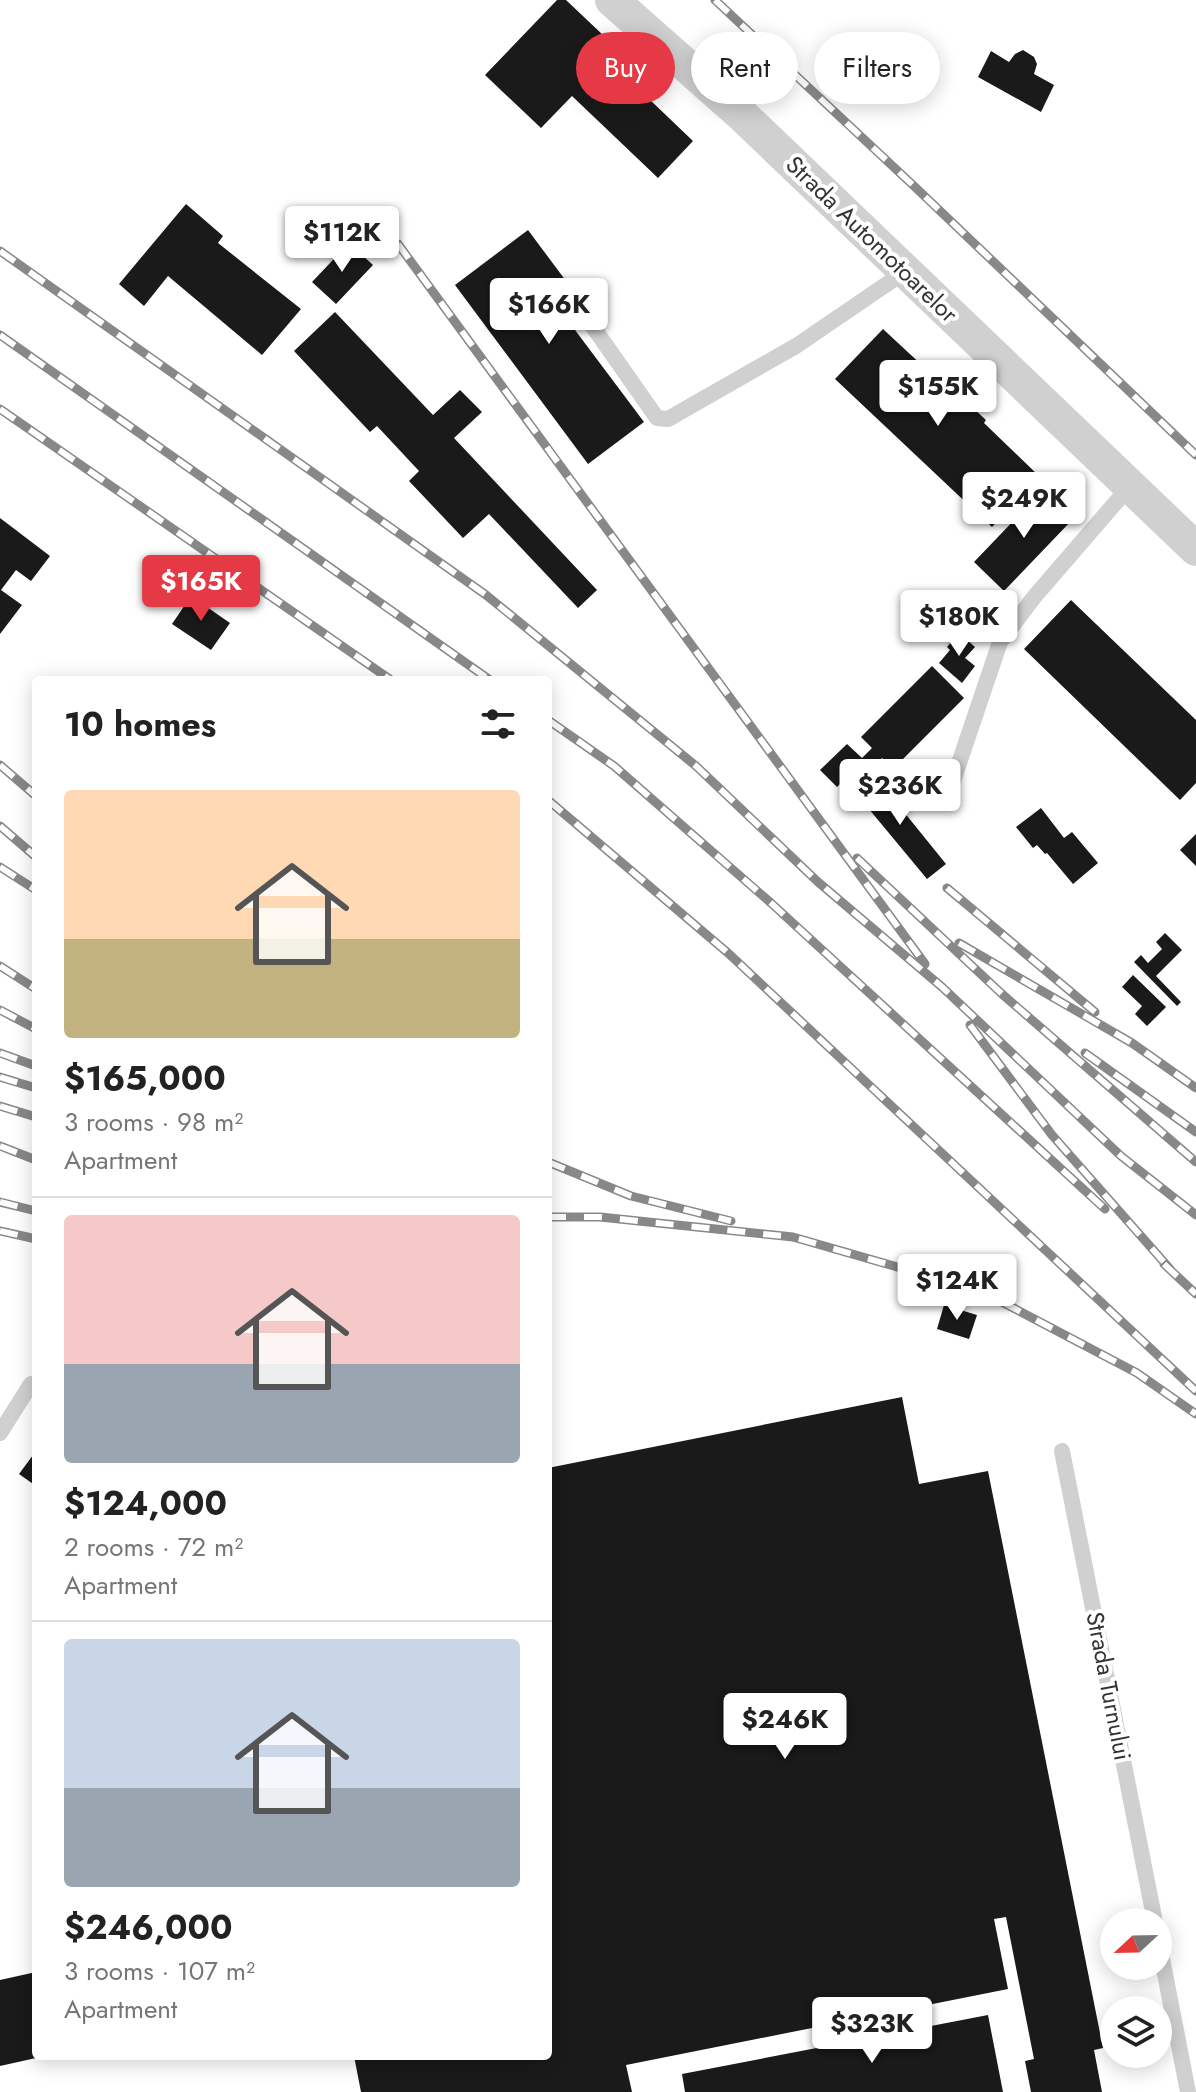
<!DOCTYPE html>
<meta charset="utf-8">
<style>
body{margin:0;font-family:Jost,sans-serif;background:#f2f2f2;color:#222;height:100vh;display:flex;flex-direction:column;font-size:30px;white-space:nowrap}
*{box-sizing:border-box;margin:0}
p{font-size:26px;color:#767676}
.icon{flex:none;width:44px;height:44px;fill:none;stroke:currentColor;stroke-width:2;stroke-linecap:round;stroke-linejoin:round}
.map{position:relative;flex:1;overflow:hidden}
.side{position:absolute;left:32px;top:676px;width:520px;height:1384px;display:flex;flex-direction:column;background:#fff;border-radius:8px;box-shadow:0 4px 20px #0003}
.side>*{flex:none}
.banner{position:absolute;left:576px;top:32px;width:500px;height:72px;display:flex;gap:16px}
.needle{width:52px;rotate:248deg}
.controls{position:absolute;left:1100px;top:1908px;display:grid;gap:16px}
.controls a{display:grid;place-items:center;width:72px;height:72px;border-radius:50%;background:#fff;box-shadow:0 4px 20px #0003;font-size:40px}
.price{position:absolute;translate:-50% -68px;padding:0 18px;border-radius:8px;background:#fff;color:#222;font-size:26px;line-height:52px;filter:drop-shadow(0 2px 4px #0008)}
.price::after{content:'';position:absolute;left:50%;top:48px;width:24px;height:18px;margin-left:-12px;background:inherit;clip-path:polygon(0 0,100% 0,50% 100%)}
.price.current{background:#e63946;color:#fff}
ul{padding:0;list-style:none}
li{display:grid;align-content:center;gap:16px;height:424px;padding:0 32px}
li+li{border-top:2px solid #e0e0e0}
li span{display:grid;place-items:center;height:248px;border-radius:8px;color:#555}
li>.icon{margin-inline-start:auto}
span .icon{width:144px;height:144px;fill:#fffc;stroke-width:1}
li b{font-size:34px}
h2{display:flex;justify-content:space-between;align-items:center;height:96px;padding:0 32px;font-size:34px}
.tag{padding:0 28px;border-radius:36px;background:#fff;box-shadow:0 4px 20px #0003;font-size:28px;line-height:72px}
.tag.current{background:#e63946;color:#fff}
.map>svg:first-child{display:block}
.building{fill:#1a1a1a}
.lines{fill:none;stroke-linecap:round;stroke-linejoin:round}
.lane{stroke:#d0d0d0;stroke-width:16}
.street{stroke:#d0d0d0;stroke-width:34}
.rail-casing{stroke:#888;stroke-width:9}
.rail{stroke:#fff;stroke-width:6;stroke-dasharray:18;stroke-linecap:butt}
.labels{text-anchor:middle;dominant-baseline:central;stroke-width:8;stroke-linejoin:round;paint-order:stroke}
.street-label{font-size:24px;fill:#333;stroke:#fff}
</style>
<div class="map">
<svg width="1196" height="2092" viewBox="0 0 1196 2092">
<rect width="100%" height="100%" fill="#fff"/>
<path class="building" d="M557,0h9l38,36 -17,19 8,7 7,-8 91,87 -35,37 -86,-82 -31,32 -56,-53z
M1023,50l11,7 3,7 -3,10 20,11 -13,27 -63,-35 13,-26 18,11 6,-8z
M186,204l37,32 -5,7 83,66 -39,46 -94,-79 -24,30 -25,-22z
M528,230l41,55 -18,13 93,124 -56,42 -133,-179z
M349,243l24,22 -37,39 -24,-22z
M335,312l98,103 27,-25 22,22 -28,26 143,152 -19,18 -89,-94 -26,24 -54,-57 10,-10 -42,-45 -7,6 -76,-81z
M883,329l85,79 3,-2 15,14 -2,3 56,54 -48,50 -157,-148z
M1043,490l30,29 -69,72 -30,-29z
M0,518l50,38 -19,25 -15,-11 -15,20 21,15 -22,29z
M191,596l39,27 -19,27 -39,-26z
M1071,600l125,120v63l-16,17 -156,-151z
M959,633l16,14 -10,11 10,8 -13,17 -23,-20 11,-13 -3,-3z
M932,666l32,32 -71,71 -11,-11 -10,10 -7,-8 -28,27 -17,-17 27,-26 15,14 10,-10 -11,-11z
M874,775l72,89 -19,15 -73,-88z
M1041,808l23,30 8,-6 26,31 -25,21 -26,-31 -2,1 -8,-9 -4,3 -17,-21z
M1196,834v32l-16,-16z
M1165,933l17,17 -26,26 25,26 -4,4 -43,-44 7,-7 7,8 14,-14 -6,-7z
M1133,975l33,32 -19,19 -12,-12 7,-8 -20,-19z
M944,1305l33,10 -8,24 -32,-10z
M902,1397l17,87 69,-13 115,577 -9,2 8,42h-71l-6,-31 9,-2 -28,-142 -12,2 14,70 -382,76 6,27h-271l-7,-36h194v-588z
M36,1451v35l-17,-12z
M36,1972v86l-36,8v-86z
M988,2015l15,77h-318l-3,-18z"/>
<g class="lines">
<path class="lane" d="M591,324l66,94 11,1 128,-73 110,-75
M953,781l47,-139 35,-46 95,-110
M0,1433l31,-49
M1062,1451l93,471
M1158,1938l30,154"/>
<path class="street" d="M612,0l130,115 454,434"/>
<defs>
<path id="rail" d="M715,0l200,187 281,268
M398,244l527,720
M0,251l486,344 210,171 122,116 124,105 179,169 75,59
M0,335l490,345
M0,409l391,271
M548,720l66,46 157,137 334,306
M0,765l36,31
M548,800l180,153 468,438
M0,826l36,31
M857,858l145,136 194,168
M0,867l36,23
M947,888l148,124
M959,943l173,100 64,45
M0,966l36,23
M0,1010l36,19
M970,1025l82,110 118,134
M0,1053l36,13
M1085,1053l111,79
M0,1077l36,11
M0,1106l36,11
M0,1146l36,14
M548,1162l83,34 100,25
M0,1202l36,9
M548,1217h52l193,20 188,54 156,82 59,41
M0,1231l36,8
M1164,1264l32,30"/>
</defs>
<use href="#rail" class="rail-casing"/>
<use href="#rail" class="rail"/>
</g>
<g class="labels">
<g class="street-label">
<text transform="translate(872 239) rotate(44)">Strada Automotoarelor</text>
<text transform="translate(1109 1686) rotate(79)">Strada Turnului</text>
</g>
</g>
</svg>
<div class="controls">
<a><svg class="needle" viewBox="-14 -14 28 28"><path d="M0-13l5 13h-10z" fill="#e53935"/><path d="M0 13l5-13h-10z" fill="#767676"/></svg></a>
<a><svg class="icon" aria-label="layers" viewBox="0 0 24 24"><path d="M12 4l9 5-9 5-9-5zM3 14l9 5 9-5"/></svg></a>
</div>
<b class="price" style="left:342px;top:274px">$112K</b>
<b class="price" style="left:549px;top:346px">$166K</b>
<b class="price" style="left:938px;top:428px">$155K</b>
<b class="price" style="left:1024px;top:540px">$249K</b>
<b class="price current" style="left:201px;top:623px">$165K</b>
<b class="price" style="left:959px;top:658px">$180K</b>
<b class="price" style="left:900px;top:827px">$236K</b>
<b class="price" style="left:957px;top:1322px">$124K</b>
<b class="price" style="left:785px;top:1761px">$246K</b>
<b class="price" style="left:872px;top:2065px">$323K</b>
<div class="banner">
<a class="tag current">Buy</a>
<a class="tag">Rent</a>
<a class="tag">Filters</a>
</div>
<section class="side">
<h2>10 homes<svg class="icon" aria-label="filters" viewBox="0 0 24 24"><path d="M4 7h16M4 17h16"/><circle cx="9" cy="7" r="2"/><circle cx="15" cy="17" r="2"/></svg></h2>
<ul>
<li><span style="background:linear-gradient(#ffd9b3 60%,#c2b280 0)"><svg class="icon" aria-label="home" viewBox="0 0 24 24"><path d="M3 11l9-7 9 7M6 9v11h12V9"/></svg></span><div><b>$165,000</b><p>3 rooms · 98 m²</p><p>Apartment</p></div></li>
<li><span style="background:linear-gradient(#f6c9c9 60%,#9aa5b1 0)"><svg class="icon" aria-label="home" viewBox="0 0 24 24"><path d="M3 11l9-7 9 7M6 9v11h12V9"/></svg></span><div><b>$124,000</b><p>2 rooms · 72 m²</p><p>Apartment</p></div></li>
<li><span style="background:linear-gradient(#c9d6e8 60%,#9aa5b1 0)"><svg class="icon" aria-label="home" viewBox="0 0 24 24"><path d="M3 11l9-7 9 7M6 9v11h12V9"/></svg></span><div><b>$246,000</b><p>3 rooms · 107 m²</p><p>Apartment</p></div></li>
</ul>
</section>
</div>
